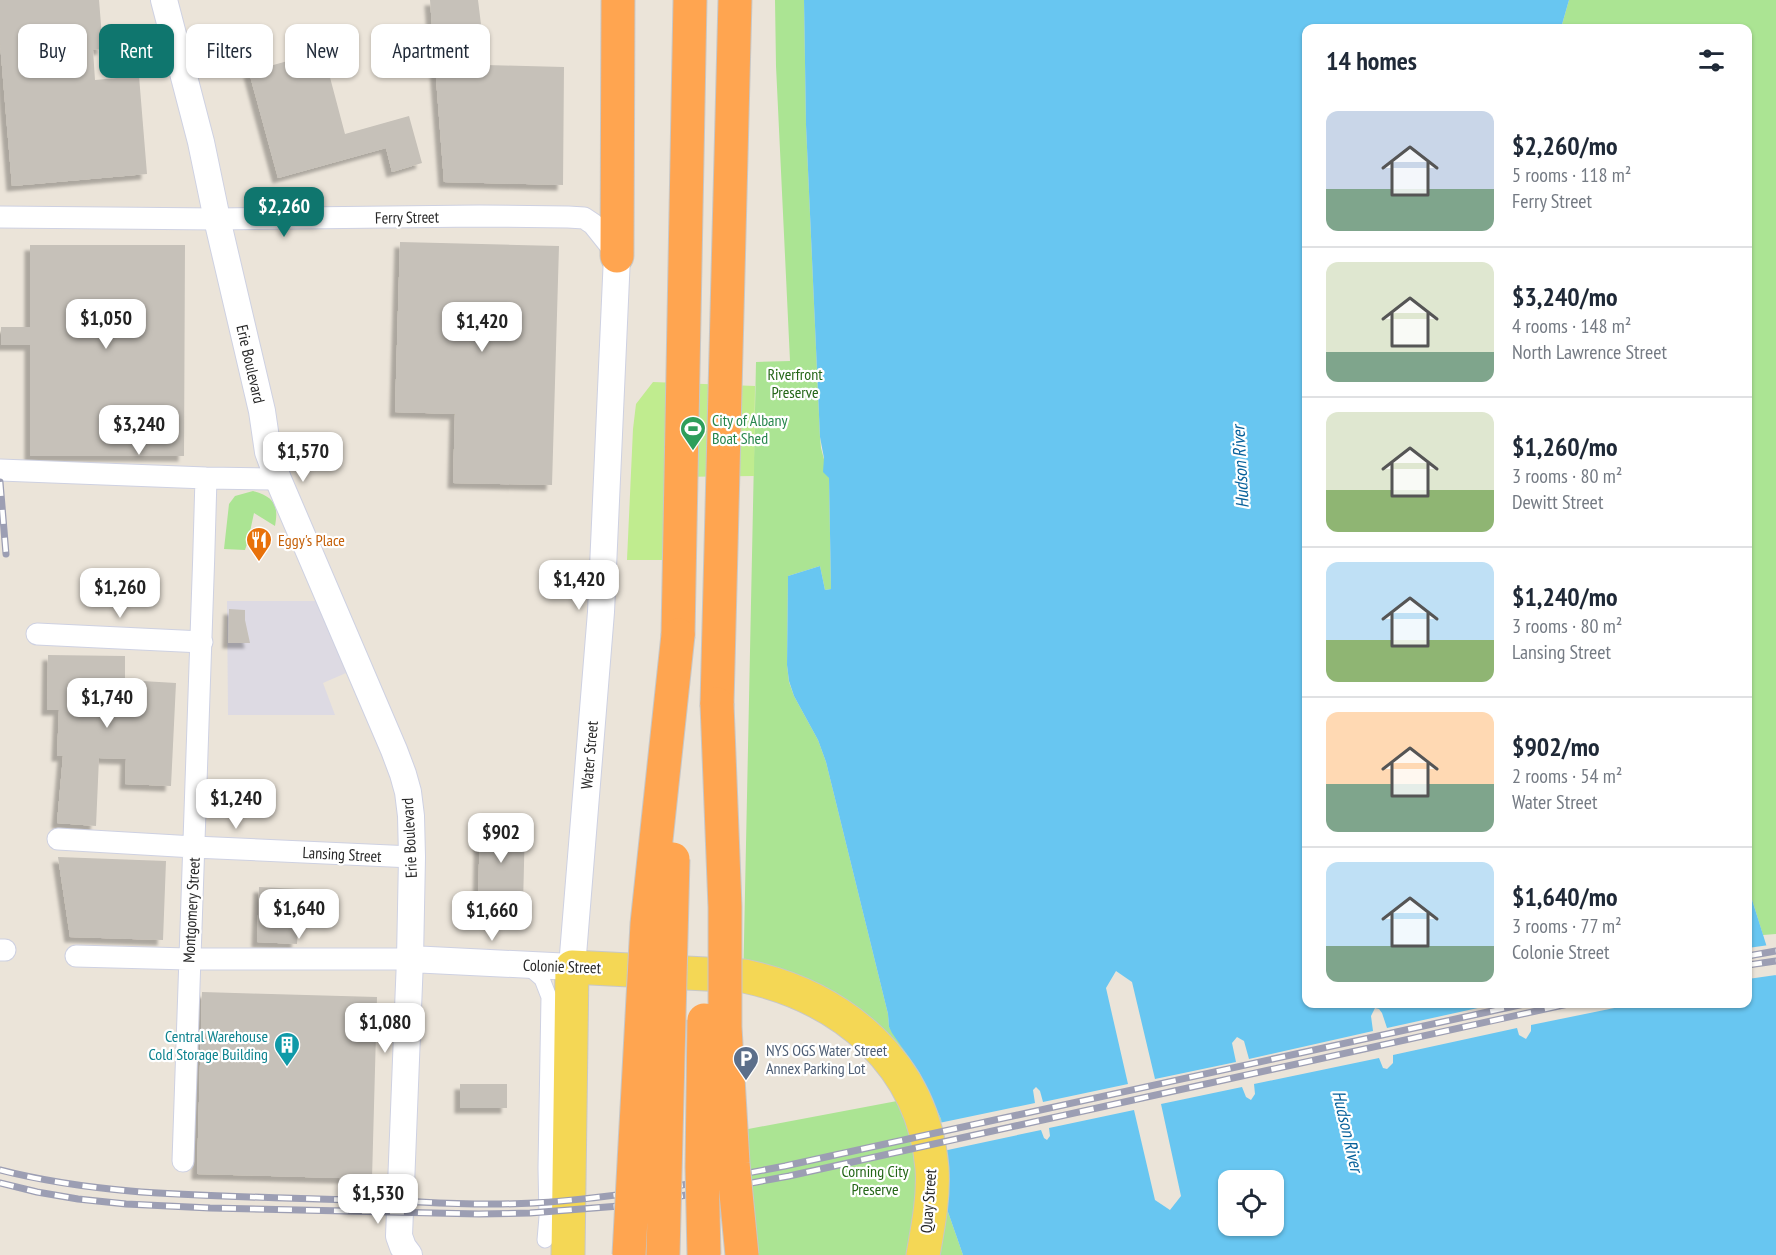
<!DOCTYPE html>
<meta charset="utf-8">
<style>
body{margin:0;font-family:"PT Sans Narrow",sans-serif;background:#f2f2f3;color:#1f2937;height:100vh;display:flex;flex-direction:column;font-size:22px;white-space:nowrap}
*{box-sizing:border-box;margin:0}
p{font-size:20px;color:#747a83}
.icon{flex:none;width:33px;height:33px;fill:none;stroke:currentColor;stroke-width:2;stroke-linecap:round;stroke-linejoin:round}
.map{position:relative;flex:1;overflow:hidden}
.panel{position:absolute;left:1302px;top:24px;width:450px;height:984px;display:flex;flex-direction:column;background:#fff;border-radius:12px;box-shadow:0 2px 4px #0004}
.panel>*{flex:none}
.guide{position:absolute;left:18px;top:24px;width:570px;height:54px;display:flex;gap:12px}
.controls{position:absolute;left:1218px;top:1170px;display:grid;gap:12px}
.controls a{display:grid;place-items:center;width:66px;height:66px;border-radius:12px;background:#fff;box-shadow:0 2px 4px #0004;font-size:30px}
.price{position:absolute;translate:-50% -51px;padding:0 14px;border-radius:12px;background:#fff;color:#222;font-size:20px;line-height:39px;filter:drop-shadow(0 2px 3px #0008)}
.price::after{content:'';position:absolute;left:50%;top:36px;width:18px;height:14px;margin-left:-9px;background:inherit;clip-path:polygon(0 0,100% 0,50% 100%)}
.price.active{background:#0f766e;color:#fff}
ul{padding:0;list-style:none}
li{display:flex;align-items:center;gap:18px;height:150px;padding:0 24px}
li+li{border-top:2px solid #e0e1e3}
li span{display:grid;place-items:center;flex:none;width:168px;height:120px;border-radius:12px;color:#555}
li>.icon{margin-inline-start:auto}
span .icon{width:72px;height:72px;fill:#fffc;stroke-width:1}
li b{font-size:26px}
h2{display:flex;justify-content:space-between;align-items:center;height:72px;padding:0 24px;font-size:26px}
.chip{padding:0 21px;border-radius:12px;background:#fff;box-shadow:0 2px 4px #0004;font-size:21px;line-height:54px}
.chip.active{background:#0f766e;color:#fff}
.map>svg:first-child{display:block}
.industrial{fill:#dddae3}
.green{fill:#abe493}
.pitch{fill:#c0ec8f}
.water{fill:#68c6f1;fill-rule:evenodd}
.pier{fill:#ebe4d9}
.building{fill:#c6c1b9;filter:url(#shadow)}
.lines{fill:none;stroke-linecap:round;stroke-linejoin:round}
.pedestrian-casing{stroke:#ced1e2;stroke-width:17}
.minor-casing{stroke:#ced1e2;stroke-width:23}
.tertiary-casing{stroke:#ced1e2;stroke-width:28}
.primary-casing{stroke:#c7c7c7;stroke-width:35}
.motorway-casing{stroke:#c7c7c7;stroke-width:35}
.pedestrian{stroke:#fff;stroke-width:15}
.minor{stroke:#fff;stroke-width:21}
.tertiary{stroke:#fff;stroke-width:26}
.primary{stroke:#f4d755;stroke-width:33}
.motorway{stroke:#ffa550;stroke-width:33}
.rail-casing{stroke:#9c9eb3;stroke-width:7}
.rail{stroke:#fff;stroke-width:4.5;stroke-dasharray:14;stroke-linecap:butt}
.motorway-bridge-casing{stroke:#c7c7c7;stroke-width:35;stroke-linecap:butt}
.motorway-bridge{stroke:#ffa550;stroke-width:33}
.labels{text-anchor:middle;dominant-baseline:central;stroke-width:4.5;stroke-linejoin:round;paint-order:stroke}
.street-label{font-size:16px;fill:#282828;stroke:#fff}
.park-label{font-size:16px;fill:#246617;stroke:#fff}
.leisure-label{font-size:16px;fill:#27864d;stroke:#fff;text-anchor:start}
.food-label{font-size:16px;fill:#c56008;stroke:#fff;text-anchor:start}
.culture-label{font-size:16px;fill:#0d838f;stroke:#fff;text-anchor:end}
.service-label{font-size:16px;fill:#4e5e75;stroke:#fff;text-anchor:start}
.water-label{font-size:18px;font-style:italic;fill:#09629b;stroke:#fff}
</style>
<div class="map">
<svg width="1776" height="1255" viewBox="0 0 1776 1255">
<defs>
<filter id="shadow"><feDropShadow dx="-5.5" dy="5.5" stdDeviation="1.5" flood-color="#0004"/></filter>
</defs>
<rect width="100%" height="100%" fill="#ebe4d9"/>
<path class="industrial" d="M227,601h91l28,72 -23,10 12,32h-107z"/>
<path class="green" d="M775,0h29l2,125 14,312 1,11 8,30 2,111 -6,1 -5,-24 -32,10 -1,89 2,17 5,14 24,44 8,22 62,252 1,13 30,45 22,47 7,44v49l15,43h-207l-13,-125 154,-29 -8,-22 -60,-57 -86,-33 13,-627 34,-1 -14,-295z
M1569,0h207v934l-13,1 -15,-48v-859h-187z
M253,491c21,6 26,14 22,35l-21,-13 -6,28 -3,9 -21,-1 5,-45 6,-8z"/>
<path class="pitch" d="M653,382l102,4 -1,90 -81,1 -1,83h-45l6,-131 3,-25z"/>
<path class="water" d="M804,0h765l-8,28h-255v976h442v-117l28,89v279h-813l-15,-43v-49l-7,-44 -22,-47 -27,-39 -3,-6 -1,-13 -62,-252 -8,-22 -24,-44 -5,-15 -2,-16 1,-89 32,-10 5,24 6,-1 -2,-111 -6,-6 1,-14 -4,-21 -14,-312zM1228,1180h46v46h-46z"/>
<path class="pier" d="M1769,945l7,21v9l-28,4v-31z
M1116,971l16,11 23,97 81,-17 -4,-19 5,-6 7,4 5,18 124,-28 -2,-15 4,-8 4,1 3,4 5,15 109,-24h138l-103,21v6l-5,8 -7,-4 -2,-7 -124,27v8l-6,6 -4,-1 -4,-10 -125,26 1,10 -4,6 -5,-3 -4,-10 -81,17 20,92 -11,14 -15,-10 -21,-90 -85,18 1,8 -3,4 -3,-2 -3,-8 -98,21 -4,-28 96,-20 -2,-13 3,-3 4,4 3,11 85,-18 -22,-96z"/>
<path class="building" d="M0,0h99l4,49 -10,1 2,30 44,-4 8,98 -135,12 -12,-143z
M430,0h48l8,65 78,2 -1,118 -119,-3z
M323,51l22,83 64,-18 13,47 -30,9 -6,-24 -108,30 -29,-106z
M400,242l159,4 -7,239 -99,-2 2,-69 -60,-2z
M30,245h155l-1,211h-154v-111h-29v-18h29z
M229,609l16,1v10l5,23h-22z
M48,655l77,1v24l51,3 -5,103 -46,-2 1,-25 -27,-1 -3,68 -39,-3 6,-67h-6l2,-46h-12z
M480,822l45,2 -2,81 -45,-1z
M58,857l108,4 -3,79 -93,-3z
M259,887l41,2 -3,55 -40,-2z
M202,992l175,5 -5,182 -175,-5z
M460,1084h47v24h-47z"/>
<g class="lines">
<defs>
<path id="pedestrian" d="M527,966l15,13 7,18 -3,171 1,49 -2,23"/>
<path id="minor" d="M0,217l217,2 262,-3 89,1 16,1 9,6 16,20 8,12
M0,470l206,8 72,1
M37,634l165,8
M58,839l136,8 218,10
M0,950h5
M76,956l112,3h222
M183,1161c6,-227 17,-455 23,-683"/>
<path id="tertiary" d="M164,0l37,142 16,77 45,192 6,41 10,27 116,271 9,24 5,18 3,24 1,41 -2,102 -11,277 4,11 6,8
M410,959l162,8 29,-355 16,-356"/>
<path id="primary" d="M568,1255l4,-288 172,9c99,21 179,88 188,192 2,29 -4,59 -9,87"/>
<path id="motorway" d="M617,256l1,-256
M678,635l12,-635
M717,704l18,-704"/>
</defs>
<use href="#pedestrian" class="pedestrian-casing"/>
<use href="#minor" class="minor-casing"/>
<use href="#tertiary" class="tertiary-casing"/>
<use href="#primary" class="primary-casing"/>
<use href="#motorway" class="motorway-casing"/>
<use href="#pedestrian" class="pedestrian"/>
<use href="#minor" class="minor"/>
<use href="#tertiary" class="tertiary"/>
<use href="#primary" class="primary"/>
<use href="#motorway" class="motorway"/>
<defs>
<path id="rail" d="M0,482l6,72
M1748,956l28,-5
M1748,965l28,-4
M0,1170c94,24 188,25 284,28 46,1 91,3 136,4 38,2 76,3 114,1 85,-5 168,-21 251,-37l739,-162
M0,1183l37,9 41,7 48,5 84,4 269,6 51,-1 102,-8 157,-29 779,-172"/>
</defs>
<use href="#rail" class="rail-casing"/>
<use href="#rail" class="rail"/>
<defs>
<path id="motorway-bridge" d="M717,704l8,203v120l8,136 9,92
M629,1255l18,-331 31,-289
M663,1255l10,-396
M704,1255l-2,-88 2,-147"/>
</defs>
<use href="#motorway-bridge" class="motorway-bridge-casing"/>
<use href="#motorway-bridge" class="motorway-bridge"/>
</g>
<defs>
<symbol id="stadium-pin" viewBox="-11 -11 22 30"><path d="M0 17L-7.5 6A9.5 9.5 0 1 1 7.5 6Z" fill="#2e9e5b" stroke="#fff"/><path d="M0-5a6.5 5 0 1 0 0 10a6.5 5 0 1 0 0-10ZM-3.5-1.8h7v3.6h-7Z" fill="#fff"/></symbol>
<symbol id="restaurant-pin" viewBox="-11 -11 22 30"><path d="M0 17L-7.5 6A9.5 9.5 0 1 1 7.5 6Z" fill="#e8710a" stroke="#fff"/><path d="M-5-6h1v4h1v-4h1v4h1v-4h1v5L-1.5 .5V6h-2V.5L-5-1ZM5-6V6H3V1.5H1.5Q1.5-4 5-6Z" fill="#fff"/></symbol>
<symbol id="building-pin" viewBox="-11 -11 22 30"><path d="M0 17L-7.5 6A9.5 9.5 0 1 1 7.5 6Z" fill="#0f9aa8" stroke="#fff"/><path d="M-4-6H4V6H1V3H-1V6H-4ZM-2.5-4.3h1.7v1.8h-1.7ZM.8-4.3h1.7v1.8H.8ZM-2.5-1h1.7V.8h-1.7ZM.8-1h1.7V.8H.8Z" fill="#fff"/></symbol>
<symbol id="parking-pin" viewBox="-11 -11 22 30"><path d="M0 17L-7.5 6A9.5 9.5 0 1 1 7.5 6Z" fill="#5c6f8a" stroke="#fff"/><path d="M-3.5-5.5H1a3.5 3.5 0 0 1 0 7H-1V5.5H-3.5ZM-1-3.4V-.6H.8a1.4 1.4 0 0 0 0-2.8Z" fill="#fff"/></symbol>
</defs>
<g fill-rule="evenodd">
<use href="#stadium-pin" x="678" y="414" width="30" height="40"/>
<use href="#restaurant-pin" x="244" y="525" width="30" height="40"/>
<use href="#building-pin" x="272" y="1030" width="30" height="40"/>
<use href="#parking-pin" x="731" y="1044" width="30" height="40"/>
</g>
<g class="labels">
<g class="street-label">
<text transform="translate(407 217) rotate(-1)">Ferry Street</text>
<text transform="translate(251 364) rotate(77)">Erie Boulevard</text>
<text transform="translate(589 755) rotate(-85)">Water Street</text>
<text transform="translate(409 838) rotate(-93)">Erie Boulevard</text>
<text transform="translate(342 854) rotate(3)">Lansing Street</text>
<text transform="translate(191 910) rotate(-87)">Montgomery Street</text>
<text transform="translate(562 966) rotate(2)">Colonie Street</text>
<text transform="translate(928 1201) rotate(-86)">Quay Street</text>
</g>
<g class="park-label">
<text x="795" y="374">Riverfront<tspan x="795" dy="18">Preserve</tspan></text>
<text x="875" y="1171">Corning City<tspan x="875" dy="18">Preserve</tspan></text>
</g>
<g class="leisure-label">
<text x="712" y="420">City of Albany<tspan x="712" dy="18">Boat Shed</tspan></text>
</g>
<g class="food-label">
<text x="278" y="540">Eggy's Place</text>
</g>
<g class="culture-label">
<text x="268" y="1036">Central Warehouse<tspan x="268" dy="18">Cold Storage Building</tspan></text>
</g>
<g class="service-label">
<text x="766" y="1050">NYS OGS Water Street<tspan x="766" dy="18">Annex Parking Lot</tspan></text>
</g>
<g class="water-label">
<text transform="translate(1240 467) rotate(-93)">Hudson River</text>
<text transform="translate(1348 1131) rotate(77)">Hudson River</text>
</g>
</g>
</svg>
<div class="controls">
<a><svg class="icon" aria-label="locate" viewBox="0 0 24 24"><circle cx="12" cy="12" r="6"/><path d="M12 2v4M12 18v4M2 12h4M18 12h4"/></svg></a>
</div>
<b class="price active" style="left:284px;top:238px">$2,260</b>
<b class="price" style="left:106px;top:350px">$1,050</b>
<b class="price" style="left:482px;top:353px">$1,420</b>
<b class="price" style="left:139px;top:456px">$3,240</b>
<b class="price" style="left:303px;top:483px">$1,570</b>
<b class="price" style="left:579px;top:611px">$1,420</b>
<b class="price" style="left:120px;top:619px">$1,260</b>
<b class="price" style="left:107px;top:729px">$1,740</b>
<b class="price" style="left:236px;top:830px">$1,240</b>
<b class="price" style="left:501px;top:864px">$902</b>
<b class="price" style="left:299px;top:940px">$1,640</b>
<b class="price" style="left:492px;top:942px">$1,660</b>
<b class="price" style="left:385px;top:1054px">$1,080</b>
<b class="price" style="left:378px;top:1225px">$1,530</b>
<div class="guide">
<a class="chip">Buy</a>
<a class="chip active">Rent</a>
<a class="chip">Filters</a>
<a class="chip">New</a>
<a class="chip">Apartment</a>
</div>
<section class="panel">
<h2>14 homes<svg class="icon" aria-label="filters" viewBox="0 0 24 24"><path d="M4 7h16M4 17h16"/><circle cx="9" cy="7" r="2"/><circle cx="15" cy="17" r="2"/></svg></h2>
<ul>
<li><span style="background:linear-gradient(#c9d6e8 65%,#7fa58c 0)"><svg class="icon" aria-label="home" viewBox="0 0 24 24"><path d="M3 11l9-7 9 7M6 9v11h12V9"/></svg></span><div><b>$2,260/mo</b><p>5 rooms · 118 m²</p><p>Ferry Street</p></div></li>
<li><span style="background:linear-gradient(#dfe7d0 75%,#7fa58c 0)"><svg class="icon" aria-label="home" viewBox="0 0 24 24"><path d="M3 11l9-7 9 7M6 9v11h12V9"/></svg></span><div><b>$3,240/mo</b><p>4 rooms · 148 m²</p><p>North Lawrence Street</p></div></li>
<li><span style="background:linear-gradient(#dfe7d0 65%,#8fb573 0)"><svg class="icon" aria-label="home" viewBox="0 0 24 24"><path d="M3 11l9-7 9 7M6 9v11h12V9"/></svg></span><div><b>$1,260/mo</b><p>3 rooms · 80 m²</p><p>Dewitt Street</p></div></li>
<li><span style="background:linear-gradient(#bfe0f5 65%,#8fb573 0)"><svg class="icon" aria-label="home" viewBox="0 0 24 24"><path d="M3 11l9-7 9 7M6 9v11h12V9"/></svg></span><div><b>$1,240/mo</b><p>3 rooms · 80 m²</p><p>Lansing Street</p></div></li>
<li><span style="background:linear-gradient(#ffd9b3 60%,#7fa58c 0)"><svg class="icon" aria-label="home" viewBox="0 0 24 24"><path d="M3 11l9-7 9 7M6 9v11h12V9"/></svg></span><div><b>$902/mo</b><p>2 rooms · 54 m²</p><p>Water Street</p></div></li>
<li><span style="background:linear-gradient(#bfe0f5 70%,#7fa58c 0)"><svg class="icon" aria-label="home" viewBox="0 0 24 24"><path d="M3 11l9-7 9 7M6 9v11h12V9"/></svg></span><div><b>$1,640/mo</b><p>3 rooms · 77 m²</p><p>Colonie Street</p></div></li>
</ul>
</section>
</div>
